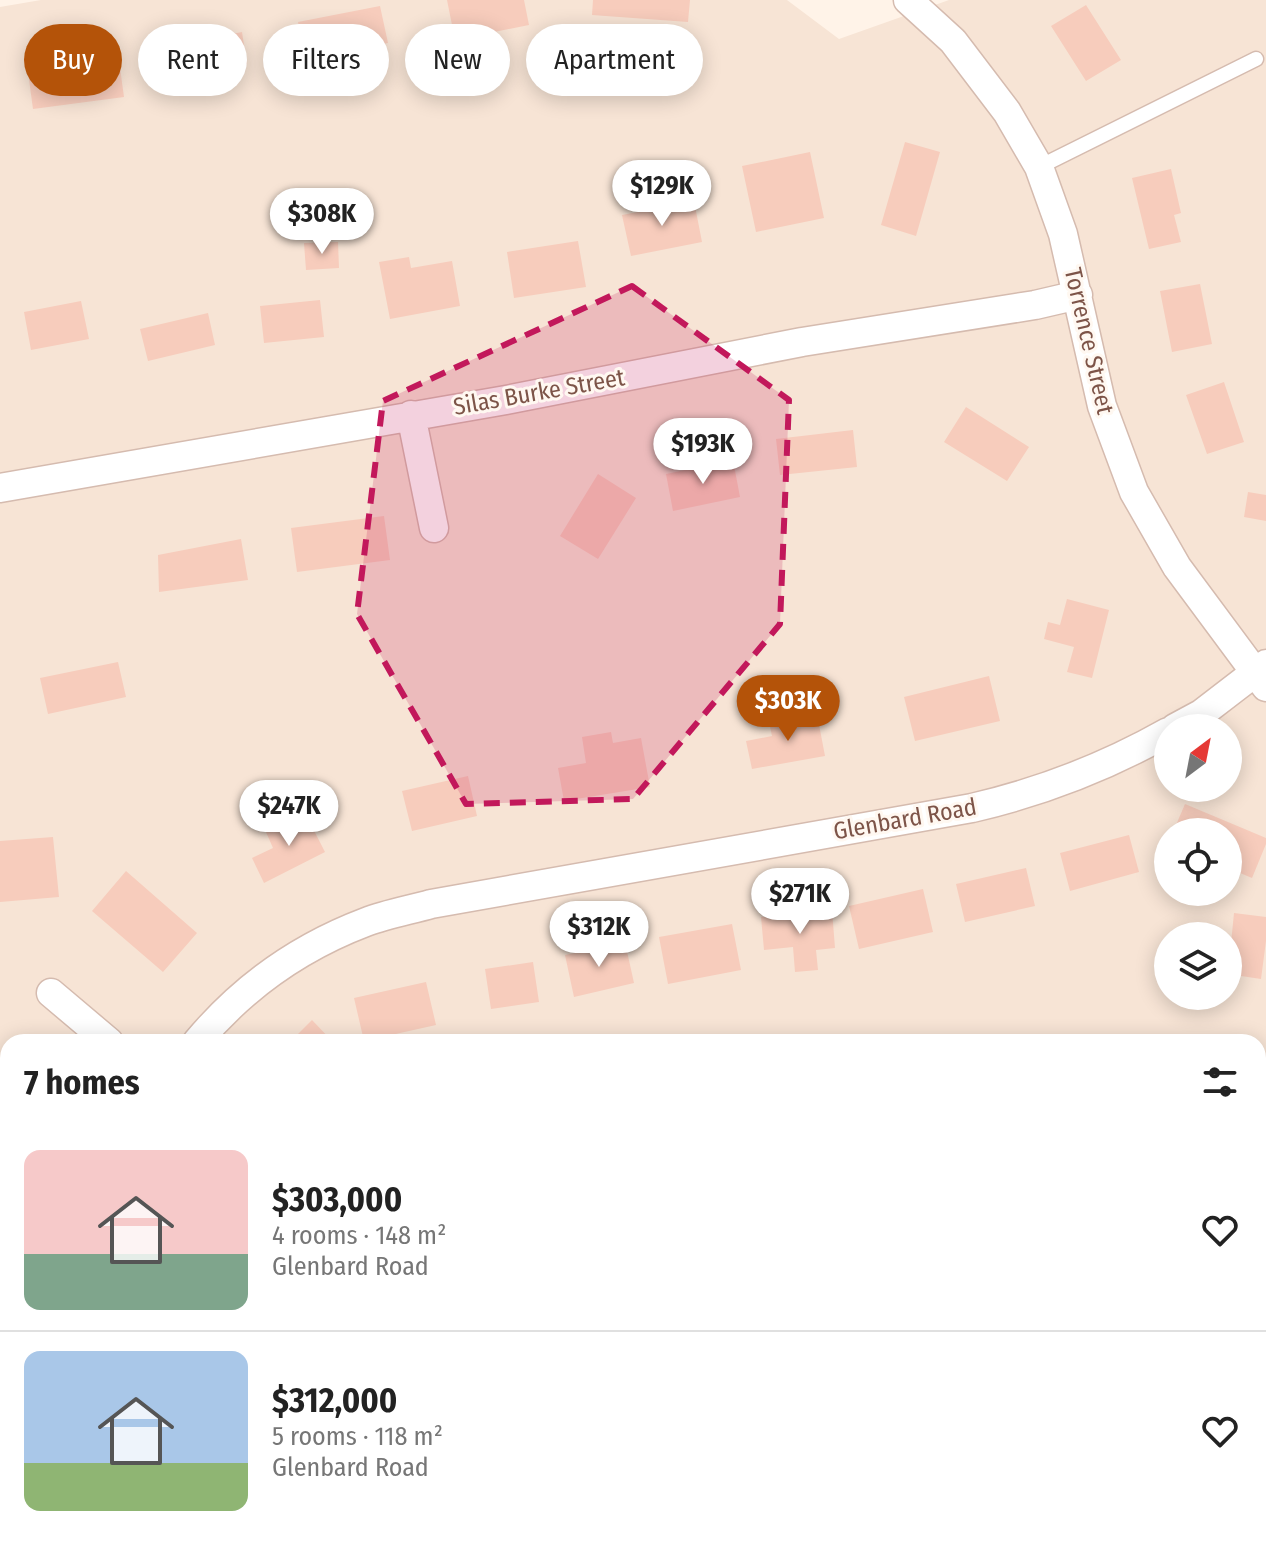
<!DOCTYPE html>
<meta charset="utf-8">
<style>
body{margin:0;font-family:"Fira Sans Condensed",sans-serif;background:#f2f2f2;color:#222;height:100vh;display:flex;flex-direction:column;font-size:30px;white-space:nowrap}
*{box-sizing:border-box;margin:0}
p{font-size:26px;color:#767676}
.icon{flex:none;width:44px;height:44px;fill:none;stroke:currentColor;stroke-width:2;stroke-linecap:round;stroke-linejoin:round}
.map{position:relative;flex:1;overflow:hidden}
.side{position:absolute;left:0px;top:1034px;width:1266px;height:512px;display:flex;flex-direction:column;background:#fff;border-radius:24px 24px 0 0;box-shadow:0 4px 20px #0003}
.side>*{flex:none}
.hud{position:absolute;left:24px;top:24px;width:800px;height:72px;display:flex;gap:16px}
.needle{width:52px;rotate:32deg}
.tools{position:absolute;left:1154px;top:714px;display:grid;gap:16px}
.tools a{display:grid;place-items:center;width:88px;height:88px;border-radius:50%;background:#fff;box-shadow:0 4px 20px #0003;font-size:40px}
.price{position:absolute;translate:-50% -68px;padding:0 18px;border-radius:28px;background:#fff;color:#222;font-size:26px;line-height:52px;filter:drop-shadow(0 2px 4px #0008)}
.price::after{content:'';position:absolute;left:50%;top:48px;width:24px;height:18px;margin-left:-12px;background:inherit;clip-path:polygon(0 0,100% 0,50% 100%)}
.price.active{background:#b45309;color:#fff}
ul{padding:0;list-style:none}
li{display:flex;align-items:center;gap:24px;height:200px;padding:0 24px}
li+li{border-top:2px solid #e0e0e0}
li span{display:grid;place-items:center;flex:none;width:224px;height:160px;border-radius:16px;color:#555}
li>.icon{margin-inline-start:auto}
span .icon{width:96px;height:96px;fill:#fffc;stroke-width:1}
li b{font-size:34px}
h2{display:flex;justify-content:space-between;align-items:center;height:96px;padding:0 24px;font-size:34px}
.pill{padding:0 28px;border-radius:36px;background:#fff;box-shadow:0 4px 20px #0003;font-size:28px;line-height:72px}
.pill.active{background:#b45309;color:#fff}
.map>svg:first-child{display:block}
.residential{fill:#f7e4d5;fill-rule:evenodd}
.commercial{fill:#ffe2dc}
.building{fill:#f7ccbc}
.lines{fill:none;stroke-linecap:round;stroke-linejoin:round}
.lane-casing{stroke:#d5bbaf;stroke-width:17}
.street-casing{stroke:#d5bbaf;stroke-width:31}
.secondary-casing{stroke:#dbbcae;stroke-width:41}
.primary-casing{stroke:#dbcfcc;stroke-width:45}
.lane{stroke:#fff;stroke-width:14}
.street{stroke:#fff;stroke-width:28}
.secondary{stroke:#fff;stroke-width:38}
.primary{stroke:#ffce9f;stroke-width:42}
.marked{fill:#c2185b;fill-opacity:0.2;stroke:#c2185b;stroke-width:6;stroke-dasharray:16 10;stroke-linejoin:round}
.labels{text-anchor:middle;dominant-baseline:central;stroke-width:6;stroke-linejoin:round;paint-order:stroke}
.street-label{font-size:24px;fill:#7d5448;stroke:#fff8f1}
</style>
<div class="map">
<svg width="1266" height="1546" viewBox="0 0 1266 1546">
<rect width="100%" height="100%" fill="#fff3e8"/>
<path class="residential" d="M41,0h746l52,39 110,-39h317v1336l-8,4v-298h-1250v175l-8,-6v-1204zM1168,728h60v60h-60zM1168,832h60v60h-60zM1168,936h60v60h-60z
M0,1365l8,6v167h227l11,8h-246z"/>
<path class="commercial" d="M490,1538h555l-7,8h-535z"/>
<path class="building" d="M447,0h77l5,25 -74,15z
M593,0h97l-2,22 -96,-7z
M1086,5l35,55 -35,21 -35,-55z
M380,6l8,37 -25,5 2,8 -58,11 -9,-45z
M242,32l5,32 -85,14 -5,-29z
M118,53l6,44 -91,12 -6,-44z
M905,142l35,10 -24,84 -35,-11z
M810,152l14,66 -68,14 -14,-66z
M1171,169l10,44 -7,2 7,27 -32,7 -17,-71z
M694,201l8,41 -71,14 -9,-41z
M578,241l8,46 -72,11 -7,-46z
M338,242l1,26 -33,2 -2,-27z
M409,257l2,11 41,-7 8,45 -70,13 -11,-57z
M1200,284l12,60 -40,8 -12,-61z
M320,300l4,37 -60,6 -4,-37z
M81,301l8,38 -58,11 -7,-38z
M208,313l7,32 -67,16 -8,-32z
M1224,382l20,60 -37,12 -21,-59z
M966,407l63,40 -22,34 -63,-39z
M853,430l4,37 -77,8 -4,-36z
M733,460l7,37 -67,14 -7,-37z
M598,474l38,24 -38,61 -38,-23z
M1248,492l18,3v26l-22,-4z
M384,516l6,44 -93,12 -6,-44z
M241,539l7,41 -89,12 -1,-37z
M1067,599l42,11 -17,68 -25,-6 7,-25 -30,-8 4,-17 12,3z
M118,662l8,35 -78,17 -8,-36z
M989,676l11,45 -85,20 -11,-44z
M817,714l8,42 -73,13 -6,-28 26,-5 -3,-14z
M611,732l2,11 28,-5 9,49 -86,14 -6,-33 28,-5 -4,-26z
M468,776l9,40 -65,15 -10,-40z
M1185,804l81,34v6l-14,34 -24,-10v-36h-55z
M305,813l20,39 -61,31 -12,-25 21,-10 -7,-16z
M1129,835l10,37 -69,19 -10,-38z
M53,837l6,60 -59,5v-61z
M1026,868l9,38 -70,16 -9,-38z
M126,871l71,62 -34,39 -71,-61z
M923,889l10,43 -74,17 -10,-43z
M832,910l3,38 -19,2 2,20 -23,2 -2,-25 -29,3 -3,-33z
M1234,913l32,4v24l-5,38 -33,-5z
M732,924l9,46 -73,14 -9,-47z
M625,942l9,41 -60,14 -9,-42z
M533,962l6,40 -48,7 -6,-40z
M426,982l10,43 -72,16 -10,-43z
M312,1020l21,22h-43z
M0,1079l8,6v60l-8,-6z
M1266,1240v41l-8,2v-41z
M654,1538h70l12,8h-87z
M789,1538h53v2l-52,6z
M887,1538h68l-5,8h-68z"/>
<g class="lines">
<defs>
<path id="lane" d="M1039,167l217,-108
M0,1507l8,1
M108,1538l16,8"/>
<path id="street" d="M908,0l45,41 54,71 32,55 24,67 39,172 32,86 43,75 89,120
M411,415l23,113
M0,488l506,-88 296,-58 233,-37 43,-10
M1175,728l26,-14 65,-50
M51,993l58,49
M197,1042c45,-54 103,-95 169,-120 21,-8 44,-12 65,-18l541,-96c69,-16 134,-41 196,-76
M1258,1167l8,-2"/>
<path id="secondary" d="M1258,1421l8,-5
M1258,1478l8,-6
M1113,1546l7,-8
M1180,1546l9,-8"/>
<path id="primary" d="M0,1282l8,5
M0,1347l8,5
M286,1538l13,8
M391,1538l12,8"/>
</defs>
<use href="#lane" class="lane-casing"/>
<use href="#street" class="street-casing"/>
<use href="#secondary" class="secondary-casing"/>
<use href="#primary" class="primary-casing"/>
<use href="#lane" class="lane"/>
<use href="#street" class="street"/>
<use href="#secondary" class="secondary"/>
<use href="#primary" class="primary"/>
</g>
<path class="marked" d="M632,286l157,114 -9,224 -147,175 -167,5 -109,-190 26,-213z"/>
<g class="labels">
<g class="street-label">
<text transform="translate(1089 341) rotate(77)">Torrence Street</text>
<text transform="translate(539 392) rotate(-10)">Silas Burke Street</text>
<text transform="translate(905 819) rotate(-10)">Glenbard Road</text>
</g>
</g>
</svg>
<div class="tools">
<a><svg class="needle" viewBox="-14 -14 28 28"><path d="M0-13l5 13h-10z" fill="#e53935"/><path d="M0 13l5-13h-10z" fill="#767676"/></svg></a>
<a><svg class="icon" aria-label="locate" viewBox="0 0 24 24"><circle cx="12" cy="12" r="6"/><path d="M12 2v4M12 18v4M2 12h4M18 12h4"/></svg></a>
<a><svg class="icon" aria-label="layers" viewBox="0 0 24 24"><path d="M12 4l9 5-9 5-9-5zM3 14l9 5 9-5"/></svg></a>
</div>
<b class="price" style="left:662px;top:228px">$129K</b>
<b class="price" style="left:322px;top:256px">$308K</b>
<b class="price" style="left:703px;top:486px">$193K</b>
<b class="price active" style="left:788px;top:743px">$303K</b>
<b class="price" style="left:289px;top:848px">$247K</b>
<b class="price" style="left:800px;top:936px">$271K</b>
<b class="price" style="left:599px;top:969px">$312K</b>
<div class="hud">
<a class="pill active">Buy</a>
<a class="pill">Rent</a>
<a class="pill">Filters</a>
<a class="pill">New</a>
<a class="pill">Apartment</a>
</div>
<section class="side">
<h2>7 homes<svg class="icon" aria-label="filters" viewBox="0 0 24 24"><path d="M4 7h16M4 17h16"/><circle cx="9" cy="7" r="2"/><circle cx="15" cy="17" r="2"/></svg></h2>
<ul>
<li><span style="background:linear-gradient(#f6c9c9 65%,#7fa58c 0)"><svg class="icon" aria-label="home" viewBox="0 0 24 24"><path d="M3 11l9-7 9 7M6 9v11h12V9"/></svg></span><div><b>$303,000</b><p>4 rooms · 148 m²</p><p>Glenbard Road</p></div><svg class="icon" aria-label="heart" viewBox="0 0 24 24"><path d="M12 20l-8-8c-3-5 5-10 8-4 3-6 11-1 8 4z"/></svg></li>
<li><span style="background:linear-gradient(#a9c7e8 70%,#8fb573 0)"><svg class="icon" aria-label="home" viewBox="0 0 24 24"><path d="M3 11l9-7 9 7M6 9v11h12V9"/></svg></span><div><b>$312,000</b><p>5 rooms · 118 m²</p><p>Glenbard Road</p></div><svg class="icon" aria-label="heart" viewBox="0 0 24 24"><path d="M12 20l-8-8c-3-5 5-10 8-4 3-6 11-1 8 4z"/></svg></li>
</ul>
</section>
</div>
